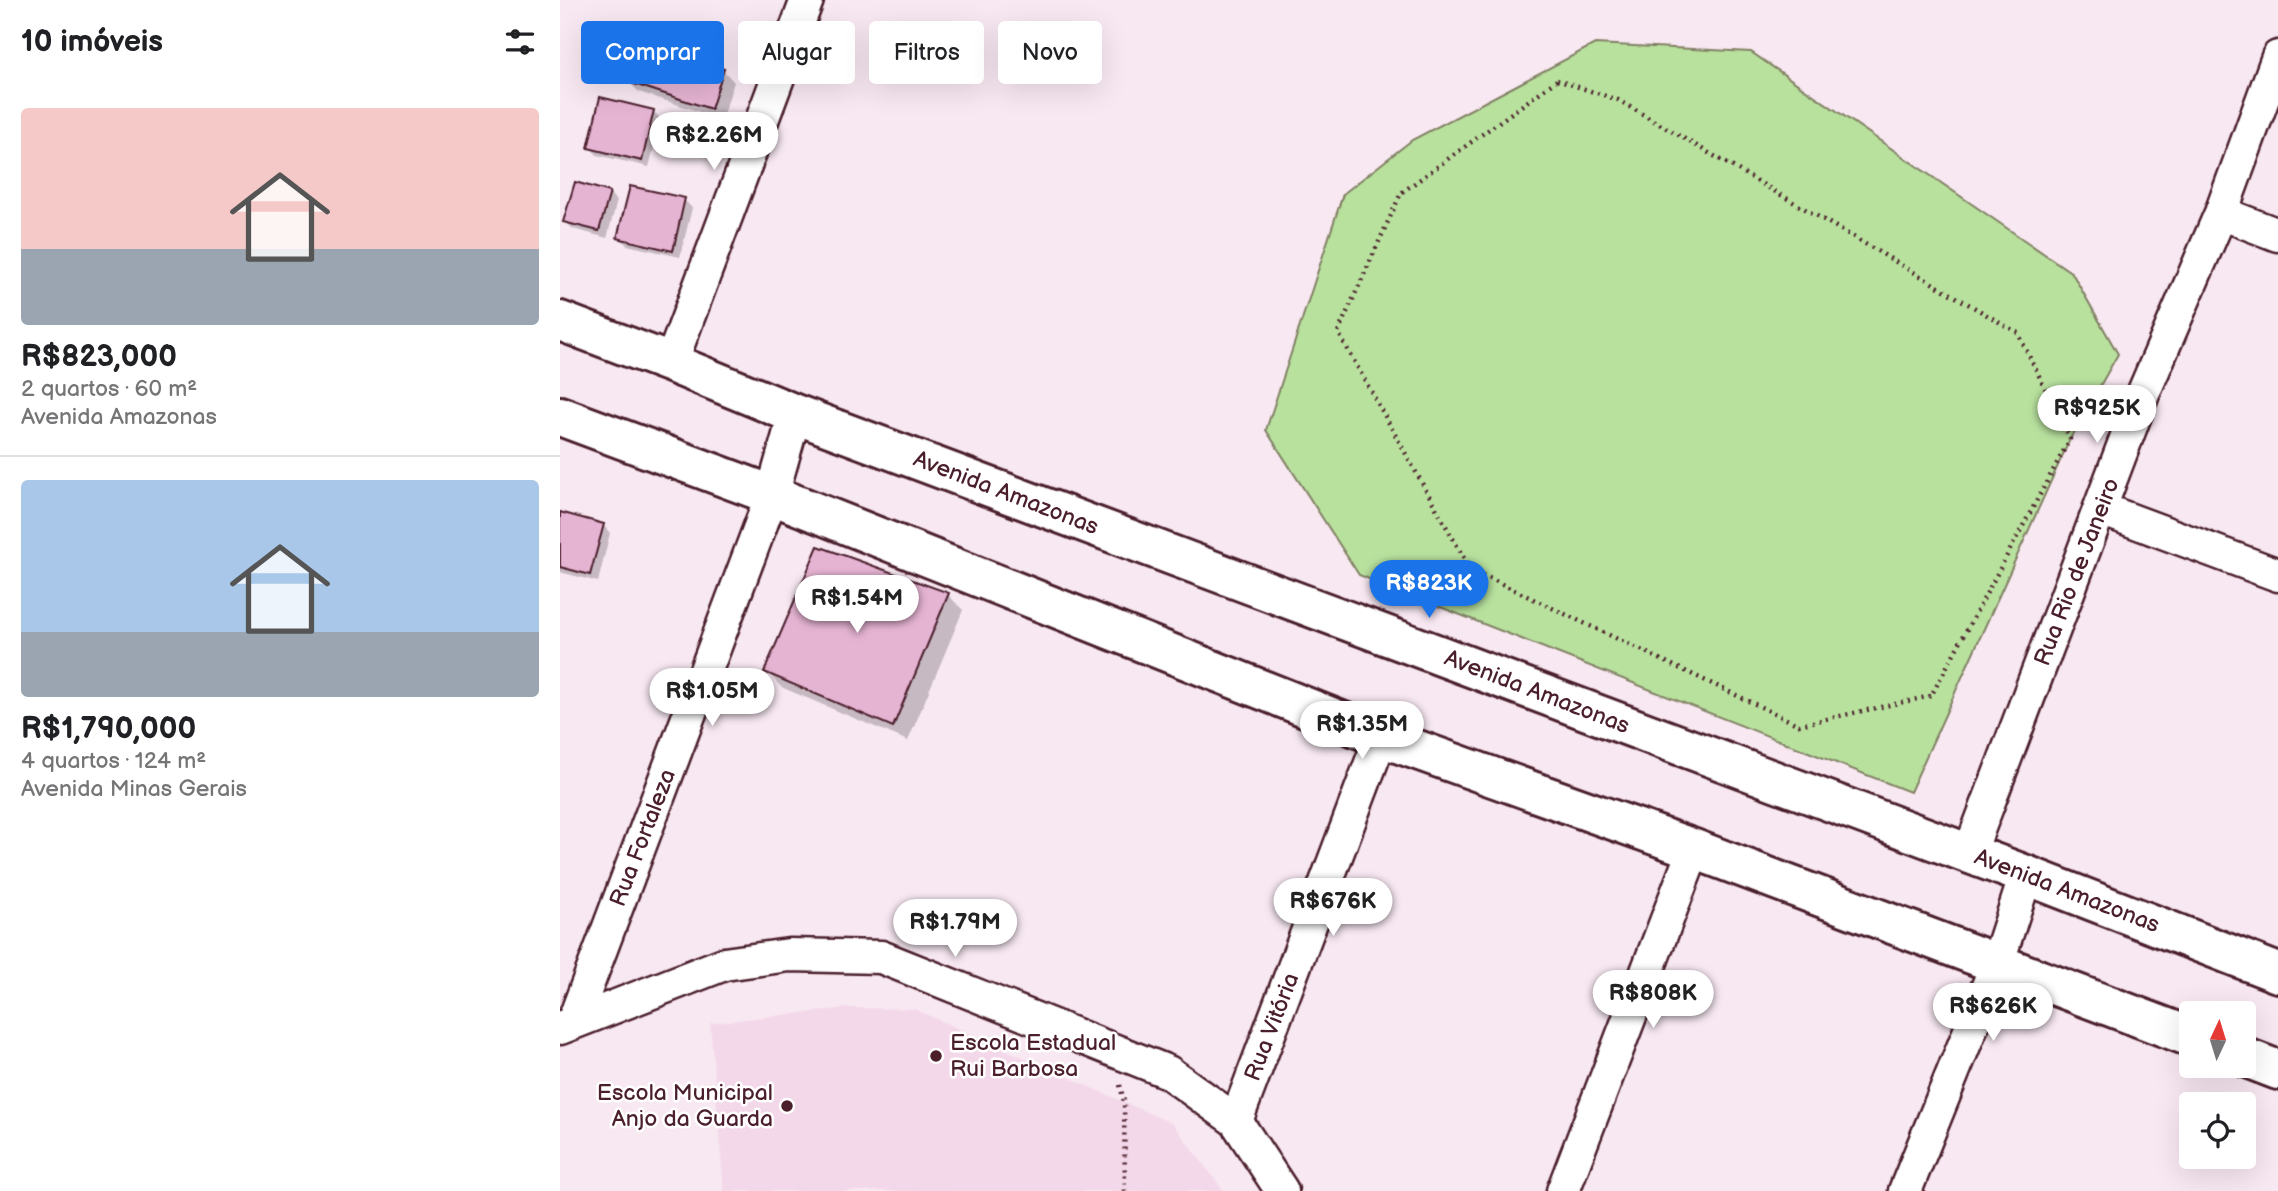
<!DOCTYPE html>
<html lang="pt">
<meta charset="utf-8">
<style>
body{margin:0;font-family:"Balsamiq Sans",sans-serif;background:#f6f6f6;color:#202124;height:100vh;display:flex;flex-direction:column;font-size:26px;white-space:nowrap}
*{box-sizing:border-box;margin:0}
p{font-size:23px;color:#757577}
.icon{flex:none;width:38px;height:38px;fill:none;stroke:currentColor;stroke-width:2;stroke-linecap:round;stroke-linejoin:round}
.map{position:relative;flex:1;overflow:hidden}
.details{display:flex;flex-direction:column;background:#fff;width:560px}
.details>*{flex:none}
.hud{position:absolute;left:21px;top:21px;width:665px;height:63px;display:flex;gap:14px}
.needle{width:46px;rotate:4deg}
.fabs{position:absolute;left:1619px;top:1001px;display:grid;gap:14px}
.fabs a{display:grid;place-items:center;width:77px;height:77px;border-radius:7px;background:#fff;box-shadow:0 7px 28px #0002;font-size:35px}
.price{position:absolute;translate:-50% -60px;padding:0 16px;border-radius:24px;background:#fff;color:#222;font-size:23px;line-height:46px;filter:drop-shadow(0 2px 4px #0008)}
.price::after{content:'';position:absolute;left:50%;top:42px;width:21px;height:16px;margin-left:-10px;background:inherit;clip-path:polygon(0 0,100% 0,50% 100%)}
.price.active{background:#1a73e8;color:#fff}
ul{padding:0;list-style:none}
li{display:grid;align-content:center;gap:14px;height:371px;padding:0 21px}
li+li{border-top:2px solid #e0e0e0}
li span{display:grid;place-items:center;height:217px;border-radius:7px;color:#555}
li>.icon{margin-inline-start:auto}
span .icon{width:126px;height:126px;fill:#fffc;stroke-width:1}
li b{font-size:30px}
h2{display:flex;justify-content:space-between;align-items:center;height:84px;padding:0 21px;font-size:30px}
.pill{padding:0 24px;border-radius:7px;background:#fff;box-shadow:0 7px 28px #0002;font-size:24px;line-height:63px}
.pill.active{background:#1a73e8;color:#fff}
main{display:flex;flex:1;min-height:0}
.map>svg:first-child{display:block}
.built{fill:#f3d8e9}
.green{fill:#b8e19e;stroke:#818064;stroke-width:2}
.shadow{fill:#0003}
.building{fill:#e6b4d3;stroke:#4a1f2b;stroke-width:2}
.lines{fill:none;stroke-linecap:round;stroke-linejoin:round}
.minor-casing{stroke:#4a1f2b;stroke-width:37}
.tertiary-casing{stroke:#4a1f2b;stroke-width:44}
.path{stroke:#4a1f2b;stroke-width:4.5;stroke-dasharray:2 5;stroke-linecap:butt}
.minor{stroke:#fff;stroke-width:32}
.tertiary{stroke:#fff;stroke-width:38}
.poi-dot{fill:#4a1f2b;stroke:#fff;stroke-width:2.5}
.labels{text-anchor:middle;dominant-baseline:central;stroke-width:5;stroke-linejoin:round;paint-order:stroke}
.street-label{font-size:23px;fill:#4a1f2b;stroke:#fff}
.poi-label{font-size:23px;fill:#4a1f2b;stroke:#fff;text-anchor:start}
</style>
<main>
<section class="details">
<h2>10 imóveis<svg class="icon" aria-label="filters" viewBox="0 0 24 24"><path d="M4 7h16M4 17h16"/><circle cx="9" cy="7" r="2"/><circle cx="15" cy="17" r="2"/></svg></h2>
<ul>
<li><span style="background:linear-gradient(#f6c9c9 65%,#9aa5b1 0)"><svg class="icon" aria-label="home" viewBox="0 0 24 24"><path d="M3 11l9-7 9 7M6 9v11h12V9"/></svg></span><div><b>R$823,000</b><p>2 quartos · 60 m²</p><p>Avenida Amazonas</p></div></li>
<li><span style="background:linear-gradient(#a9c7e8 70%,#9aa5b1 0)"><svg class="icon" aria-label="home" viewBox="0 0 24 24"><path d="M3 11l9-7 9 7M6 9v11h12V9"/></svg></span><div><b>R$1,790,000</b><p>4 quartos · 124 m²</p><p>Avenida Minas Gerais</p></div></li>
</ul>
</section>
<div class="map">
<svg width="1718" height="1191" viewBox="0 0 1718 1191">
<rect width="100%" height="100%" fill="#f8e8f2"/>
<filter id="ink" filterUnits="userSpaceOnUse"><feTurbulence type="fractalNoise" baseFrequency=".0143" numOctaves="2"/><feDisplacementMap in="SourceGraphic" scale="14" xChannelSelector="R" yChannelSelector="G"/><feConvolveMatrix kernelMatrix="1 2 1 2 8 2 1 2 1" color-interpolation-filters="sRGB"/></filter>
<g filter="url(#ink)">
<path class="built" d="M289,1008l65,1 259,115 51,67h-500l-14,-168z"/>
<path class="green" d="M1035,44l156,8 321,221 46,81 -48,85 -160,353 -551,-217 -93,-145 77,-236 69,-54z"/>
<path class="shadow" d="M163,70l11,12 -12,37 -83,-27 -12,-12z
M93,111l8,8 -12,48 -52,-12 -7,-8z
M49,193l8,8 -10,37 -34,-9 -8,-8z
M124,200l8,8 -12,49 -53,-12 -8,-7z
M0,514l43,11 7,8 -12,49 -38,-10z
M388,595l15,15 -55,131 -127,-54 -15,-16z"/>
<path class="building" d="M78,41l86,28 -13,40 -86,-28z
M40,97l54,13 -12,51 -54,-13z
M15,182l35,10 -11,39 -36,-9z
M70,186l55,12 -12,53 -56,-13z
M0,512l44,12 -14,51 -30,-8z
M258,546l131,47 -56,134 -129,-55z"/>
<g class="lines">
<defs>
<path id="minor" d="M1661,213l57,22
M111,363l136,-363
M1541,509l177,66
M1409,854l174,-460 78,-181 57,-156
M13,1023l199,-528 23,-81
M0,1028l164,-64 65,-9 92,2 287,115 68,49 46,70
M676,1121l145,-384
M1003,1191l131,-342
M1345,1191l92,-227 29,-89"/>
<path id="tertiary" d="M0,321l111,42 124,51 1231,461 252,98
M0,416l212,79 609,242 313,112 497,188
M1684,1057l34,13"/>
</defs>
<use href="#minor" class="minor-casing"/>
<use href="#tertiary" class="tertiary-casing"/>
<path class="path" d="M997,80l61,20 400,233 52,106 -139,257 -132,29 -329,-156 -132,-237 63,-139z
M560,1085l4,17 1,89"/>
<use href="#minor" class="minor"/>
<use href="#tertiary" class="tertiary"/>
</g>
</g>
<g class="poi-dot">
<circle cx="376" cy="1056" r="7"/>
<circle cx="227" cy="1106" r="7"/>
</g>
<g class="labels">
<g class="street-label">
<text transform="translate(446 493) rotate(21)">Avenida Amazonas</text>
<text transform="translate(1517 572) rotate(-69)">Rua Rio de Janeiro</text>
<text transform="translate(977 692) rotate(21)">Avenida Amazonas</text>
<text transform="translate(83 838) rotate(-69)">Rua Fortaleza</text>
<text transform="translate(1507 891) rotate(21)">Avenida Amazonas</text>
<text transform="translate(712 1027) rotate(-69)">Rua Vitória</text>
</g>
<g class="poi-label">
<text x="390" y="1043">Escola Estadual<tspan x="390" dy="26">Rui Barbosa</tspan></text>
<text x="213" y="1093" text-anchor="end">Escola Municipal<tspan x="213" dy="26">Anjo da Guarda</tspan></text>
</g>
</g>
</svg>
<div class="fabs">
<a><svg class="needle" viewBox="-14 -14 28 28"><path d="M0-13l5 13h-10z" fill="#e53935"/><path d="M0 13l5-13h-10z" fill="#757577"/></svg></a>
<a><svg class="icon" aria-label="locate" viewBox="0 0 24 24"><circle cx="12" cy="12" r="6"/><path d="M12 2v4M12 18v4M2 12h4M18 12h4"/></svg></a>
</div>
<b class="price" style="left:154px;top:172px">R$2.26M</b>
<b class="price" style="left:1537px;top:445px">R$925K</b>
<b class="price active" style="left:869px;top:620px">R$823K</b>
<b class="price" style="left:297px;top:635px">R$1.54M</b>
<b class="price" style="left:152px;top:728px">R$1.05M</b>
<b class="price" style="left:802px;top:761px">R$1.35M</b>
<b class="price" style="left:773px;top:938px">R$676K</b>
<b class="price" style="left:395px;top:959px">R$1.79M</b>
<b class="price" style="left:1093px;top:1030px">R$808K</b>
<b class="price" style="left:1433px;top:1043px">R$626K</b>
<div class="hud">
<a class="pill active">Comprar</a>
<a class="pill">Alugar</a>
<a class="pill">Filtros</a>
<a class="pill">Novo</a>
</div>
</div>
</main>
